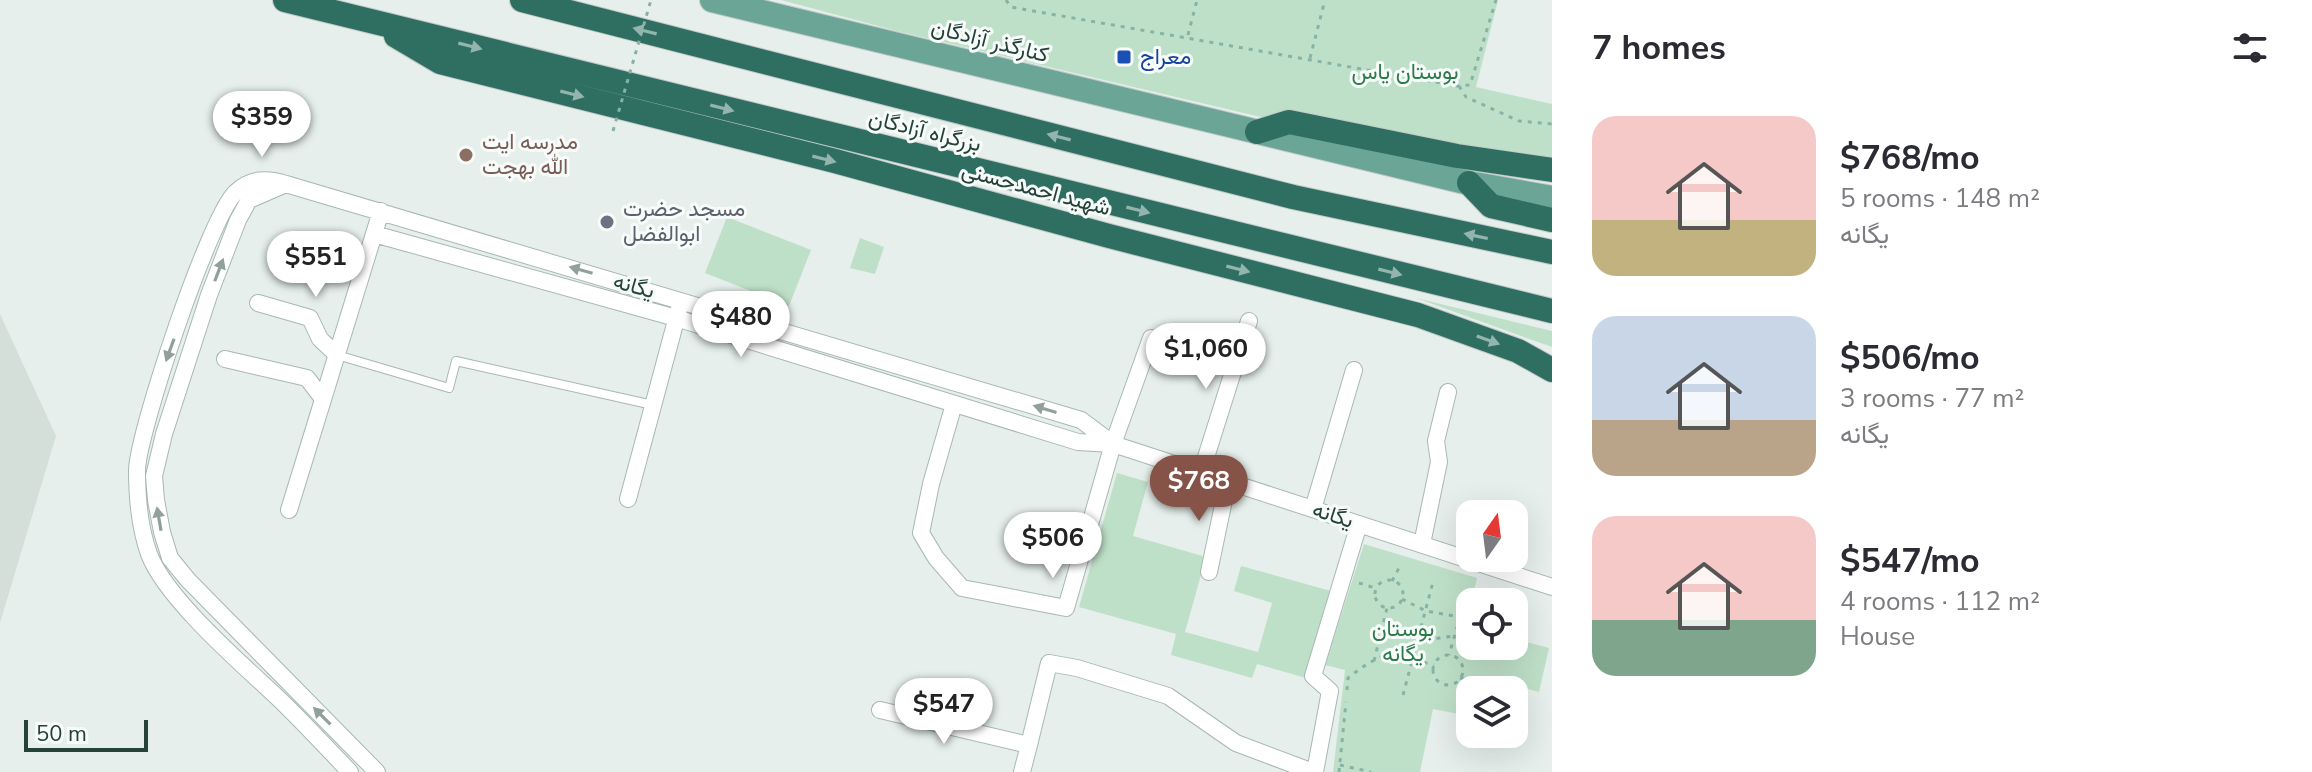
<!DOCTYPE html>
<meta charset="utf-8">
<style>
body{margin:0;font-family:"Nunito Sans",Vazirmatn,sans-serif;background:#f2f2f3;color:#2b2b33;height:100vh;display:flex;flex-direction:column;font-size:30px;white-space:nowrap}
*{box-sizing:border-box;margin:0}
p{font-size:26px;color:#7c7c81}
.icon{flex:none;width:44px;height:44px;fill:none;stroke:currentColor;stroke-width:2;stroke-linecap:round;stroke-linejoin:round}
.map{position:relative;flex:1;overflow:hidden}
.sheet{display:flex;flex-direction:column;background:#fff;width:760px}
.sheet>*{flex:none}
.needle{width:52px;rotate:14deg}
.controls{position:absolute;left:1456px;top:500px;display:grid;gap:16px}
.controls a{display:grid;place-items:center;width:72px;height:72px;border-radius:16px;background:#fff;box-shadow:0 8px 32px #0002;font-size:40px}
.scale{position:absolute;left:24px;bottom:20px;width:124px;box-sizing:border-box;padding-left:8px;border:4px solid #24423a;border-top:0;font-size:22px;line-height:28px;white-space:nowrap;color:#24423a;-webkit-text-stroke:6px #f7fbf9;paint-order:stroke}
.price{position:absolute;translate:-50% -68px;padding:0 18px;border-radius:28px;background:#fff;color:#222;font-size:26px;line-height:52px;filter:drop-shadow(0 2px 4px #0008)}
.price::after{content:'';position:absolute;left:50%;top:48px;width:24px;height:18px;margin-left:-12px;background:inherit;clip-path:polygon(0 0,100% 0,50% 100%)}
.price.selected{background:#855347;color:#fff}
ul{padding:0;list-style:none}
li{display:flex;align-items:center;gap:24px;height:200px;padding:0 40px}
li span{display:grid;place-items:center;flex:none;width:224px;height:160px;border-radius:24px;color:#555}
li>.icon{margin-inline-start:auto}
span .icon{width:96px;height:96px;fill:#fffc;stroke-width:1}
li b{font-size:34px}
h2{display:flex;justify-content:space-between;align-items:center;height:96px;padding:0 40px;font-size:34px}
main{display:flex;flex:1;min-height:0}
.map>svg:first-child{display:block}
.built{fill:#d4dfda}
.green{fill:#bfe0c8}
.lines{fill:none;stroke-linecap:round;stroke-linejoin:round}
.lane-casing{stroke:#a8b8b2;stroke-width:10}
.street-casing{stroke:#a8b8b2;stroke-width:18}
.primary-casing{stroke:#c2cac8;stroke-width:26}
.highway-casing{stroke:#c2cac8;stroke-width:26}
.path{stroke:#86b3a5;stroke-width:3;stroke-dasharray:4 6;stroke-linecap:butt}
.lane{stroke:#fff;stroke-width:8}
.street{stroke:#fff;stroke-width:16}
.primary{stroke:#6aa596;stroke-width:24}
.highway{stroke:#2f6f62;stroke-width:24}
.path-bridge{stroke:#86b3a5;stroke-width:3;stroke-dasharray:4 6;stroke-linecap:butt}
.oneway{fill:#93b5ae}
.oneway2{fill:#92a09c}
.transit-dot{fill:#1a4fb4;stroke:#f7fbf9;stroke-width:3}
.education-dot{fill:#8d6e63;stroke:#f7fbf9;stroke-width:3}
.worship-dot{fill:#6b7280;stroke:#f7fbf9;stroke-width:3}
.labels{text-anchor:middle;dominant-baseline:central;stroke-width:6;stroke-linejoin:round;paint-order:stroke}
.street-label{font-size:22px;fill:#24423a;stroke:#f7fbf9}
.transit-label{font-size:22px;fill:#164399;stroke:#f7fbf9;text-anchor:start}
.park-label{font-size:22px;fill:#2d7a4b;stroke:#f7fbf9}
.education-label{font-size:22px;fill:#785e54;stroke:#f7fbf9;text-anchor:start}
.worship-label{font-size:22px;fill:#5b616d;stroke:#f7fbf9;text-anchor:start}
</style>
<main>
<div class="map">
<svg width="1552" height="772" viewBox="0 0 1552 772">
<rect width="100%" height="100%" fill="#e6efeb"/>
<path class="built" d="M0,314l56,122 -56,187z"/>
<path class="green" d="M781,0h717l-22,87 76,17v59l-27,-10 -60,-8 -34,5 -162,-31 -372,-88z
M727,217l84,33 -22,56 -84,-33z
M860,238l24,9 -9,27 -25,-6z
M1416,298l136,33v16z
M1117,473l31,9 -15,54 73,21 -21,75 73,20 14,-49 -38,-12 7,-25 90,25 -25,87 -49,-14 -5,14 -81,-23 5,-21 -97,-27z
M1364,544l113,34 -11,48 4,1v19h44v-7l35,9 -10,44 -40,-11 -9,3 -1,6h-19v26l-37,-7 -13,63h-87l12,-102 -20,-5z"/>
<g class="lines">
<defs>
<path id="lane" d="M337,355l112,33 7,-27 197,44"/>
<path id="street" d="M286,184l795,236 32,24
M374,234l302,84 402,124 35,2 439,143
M258,303l52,15 10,21 17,16
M225,359l82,19 16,21
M954,404l-23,80 -10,49 15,25 26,30 104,20 47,-164 38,-106
M1201,473l48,-152
M628,499l51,-190
M1313,509l41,-139
M289,510l92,-299
M1422,544l17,-82 -3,-21 12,-49
M1209,572l19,-91
M880,710l149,35 -7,27
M1029,745l20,-82 28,5 91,28 68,47 77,29
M350,772c-24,-25 -47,-50 -72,-74 -36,-34 -112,-99 -129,-144 -9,-25 -12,-56 -12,-84 1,-38 73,-255 99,-278 15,-14 31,-14 50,-8l-37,16 -11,20 -29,75 -45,139 -10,42 2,24 6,32 8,26 18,22 189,192
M1315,772l15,-81 -17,-15 46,-152"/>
<path id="primary" d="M712,0l757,183 83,15"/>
<path id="highway" d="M285,0l1267,311
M522,0l771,197 259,55
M396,36l44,26 395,99 274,75 309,79 100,36 34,19
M1257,132l32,-10 168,34 95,14
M1469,183l22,23 61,14"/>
</defs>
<use href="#lane" class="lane-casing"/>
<use href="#street" class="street-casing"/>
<use href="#primary" class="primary-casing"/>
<use href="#highway" class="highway-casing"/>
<path class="path" d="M1006,0l5,7 447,79 12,-1 26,-85
M1188,35l9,-35
M1310,58l15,-58
M1459,86l7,11 53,24 33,3
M1375 594a14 14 0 1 1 28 0a14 14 0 1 1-28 0Z
M1392,581l8,-15
M1359,583l16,5
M1402,599l24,12 34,6 -11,38
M1433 670a15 15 0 1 1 30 0a15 15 0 1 1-30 0Z
M1414,660l20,5
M1374,661l13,-53
M1460,678l26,6
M1347,690l1,-12c30,-25 68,-38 106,-42
M1403,695l30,-113
M1340,765l31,7
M1339,772l7,-70"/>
<use href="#lane" class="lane"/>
<use href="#street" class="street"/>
<use href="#primary" class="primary"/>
<use href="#highway" class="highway"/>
<path class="path-bridge" d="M613,131l38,-131"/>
</g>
<defs><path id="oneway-solid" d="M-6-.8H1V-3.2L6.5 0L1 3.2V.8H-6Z" transform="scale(2)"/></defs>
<g class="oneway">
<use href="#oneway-solid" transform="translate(645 31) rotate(-166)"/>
<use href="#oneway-solid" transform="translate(470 46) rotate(14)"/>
<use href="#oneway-solid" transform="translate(572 94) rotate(14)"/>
<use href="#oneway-solid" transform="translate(722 108) rotate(14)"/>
<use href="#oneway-solid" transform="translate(1059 137) rotate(-166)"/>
<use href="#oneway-solid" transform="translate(824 159) rotate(14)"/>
<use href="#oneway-solid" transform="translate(1138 210) rotate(14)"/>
<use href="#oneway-solid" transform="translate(1476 236) rotate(-168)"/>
<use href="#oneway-solid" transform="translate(1238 269) rotate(14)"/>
<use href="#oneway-solid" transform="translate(1390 272) rotate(14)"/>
<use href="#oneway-solid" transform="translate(1488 340) rotate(20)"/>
</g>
<g class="oneway2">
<use href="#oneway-solid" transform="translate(219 270) rotate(-69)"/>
<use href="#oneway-solid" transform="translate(581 270) rotate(-164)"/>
<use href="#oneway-solid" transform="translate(170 350) rotate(110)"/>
<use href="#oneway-solid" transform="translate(1045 409) rotate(-163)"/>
<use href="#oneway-solid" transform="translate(159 519) rotate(-100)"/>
<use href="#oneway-solid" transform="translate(322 716) rotate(-135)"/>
</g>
<rect class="transit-dot" x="1116" y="49" width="16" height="16" rx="4"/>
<circle class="education-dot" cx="466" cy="155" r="8"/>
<circle class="worship-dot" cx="607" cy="222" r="8"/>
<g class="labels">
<g class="street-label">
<text transform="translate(990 41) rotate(14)">کنارگذر آزادگان</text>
<text transform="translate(925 131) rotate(14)">بزرگراه آزادگان</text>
<text transform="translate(1036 189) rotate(15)">شهید احمدحسنی</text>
<text transform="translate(634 286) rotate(16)">یگانه</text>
<text transform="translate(1333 515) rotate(18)">یگانه</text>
</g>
<g class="transit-label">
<text x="1140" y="57">معراج</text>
</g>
<g class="park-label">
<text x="1405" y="72">بوستان یاس</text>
<text x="1403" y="629">بوستان<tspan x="1403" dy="25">یگانه</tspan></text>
</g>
<g class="education-label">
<text x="482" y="142">مدرسه ایت<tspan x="482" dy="25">الله بهجت</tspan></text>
</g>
<g class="worship-label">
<text x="623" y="209">مسجد حضرت<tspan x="623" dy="25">ابوالفضل</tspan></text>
</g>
</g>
</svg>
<div class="controls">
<a><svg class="needle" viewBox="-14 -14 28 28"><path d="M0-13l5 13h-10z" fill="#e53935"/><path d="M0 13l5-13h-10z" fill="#7c7c81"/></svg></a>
<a><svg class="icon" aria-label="locate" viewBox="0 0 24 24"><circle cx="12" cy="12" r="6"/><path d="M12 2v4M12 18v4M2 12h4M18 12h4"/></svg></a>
<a><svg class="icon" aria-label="layers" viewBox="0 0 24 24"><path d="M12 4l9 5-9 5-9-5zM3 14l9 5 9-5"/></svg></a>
</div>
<div class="scale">50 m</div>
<b class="price" style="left:262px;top:159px">$359</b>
<b class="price" style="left:316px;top:299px">$551</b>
<b class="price" style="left:741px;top:359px">$480</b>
<b class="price" style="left:1206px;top:391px">$1,060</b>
<b class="price selected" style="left:1199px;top:523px">$768</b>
<b class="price" style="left:1053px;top:580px">$506</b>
<b class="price" style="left:944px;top:746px">$547</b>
</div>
<section class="sheet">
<h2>7 homes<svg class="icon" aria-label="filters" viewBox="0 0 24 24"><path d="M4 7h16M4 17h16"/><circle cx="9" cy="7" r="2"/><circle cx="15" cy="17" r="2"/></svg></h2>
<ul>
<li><span style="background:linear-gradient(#f6c9c9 65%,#c2b280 0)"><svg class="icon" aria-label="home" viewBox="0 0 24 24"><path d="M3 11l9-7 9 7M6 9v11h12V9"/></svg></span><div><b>$768/mo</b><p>5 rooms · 148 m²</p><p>یگانه</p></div></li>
<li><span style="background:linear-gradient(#c9d6e8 65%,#b9a48a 0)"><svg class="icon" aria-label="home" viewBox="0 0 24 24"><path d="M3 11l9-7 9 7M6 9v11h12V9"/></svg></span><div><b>$506/mo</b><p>3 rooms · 77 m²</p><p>یگانه</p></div></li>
<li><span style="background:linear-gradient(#f6c9c9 65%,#7fa58c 0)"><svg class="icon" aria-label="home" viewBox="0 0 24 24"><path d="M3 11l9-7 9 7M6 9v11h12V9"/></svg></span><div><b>$547/mo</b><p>4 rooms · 112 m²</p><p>House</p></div></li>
</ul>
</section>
</main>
